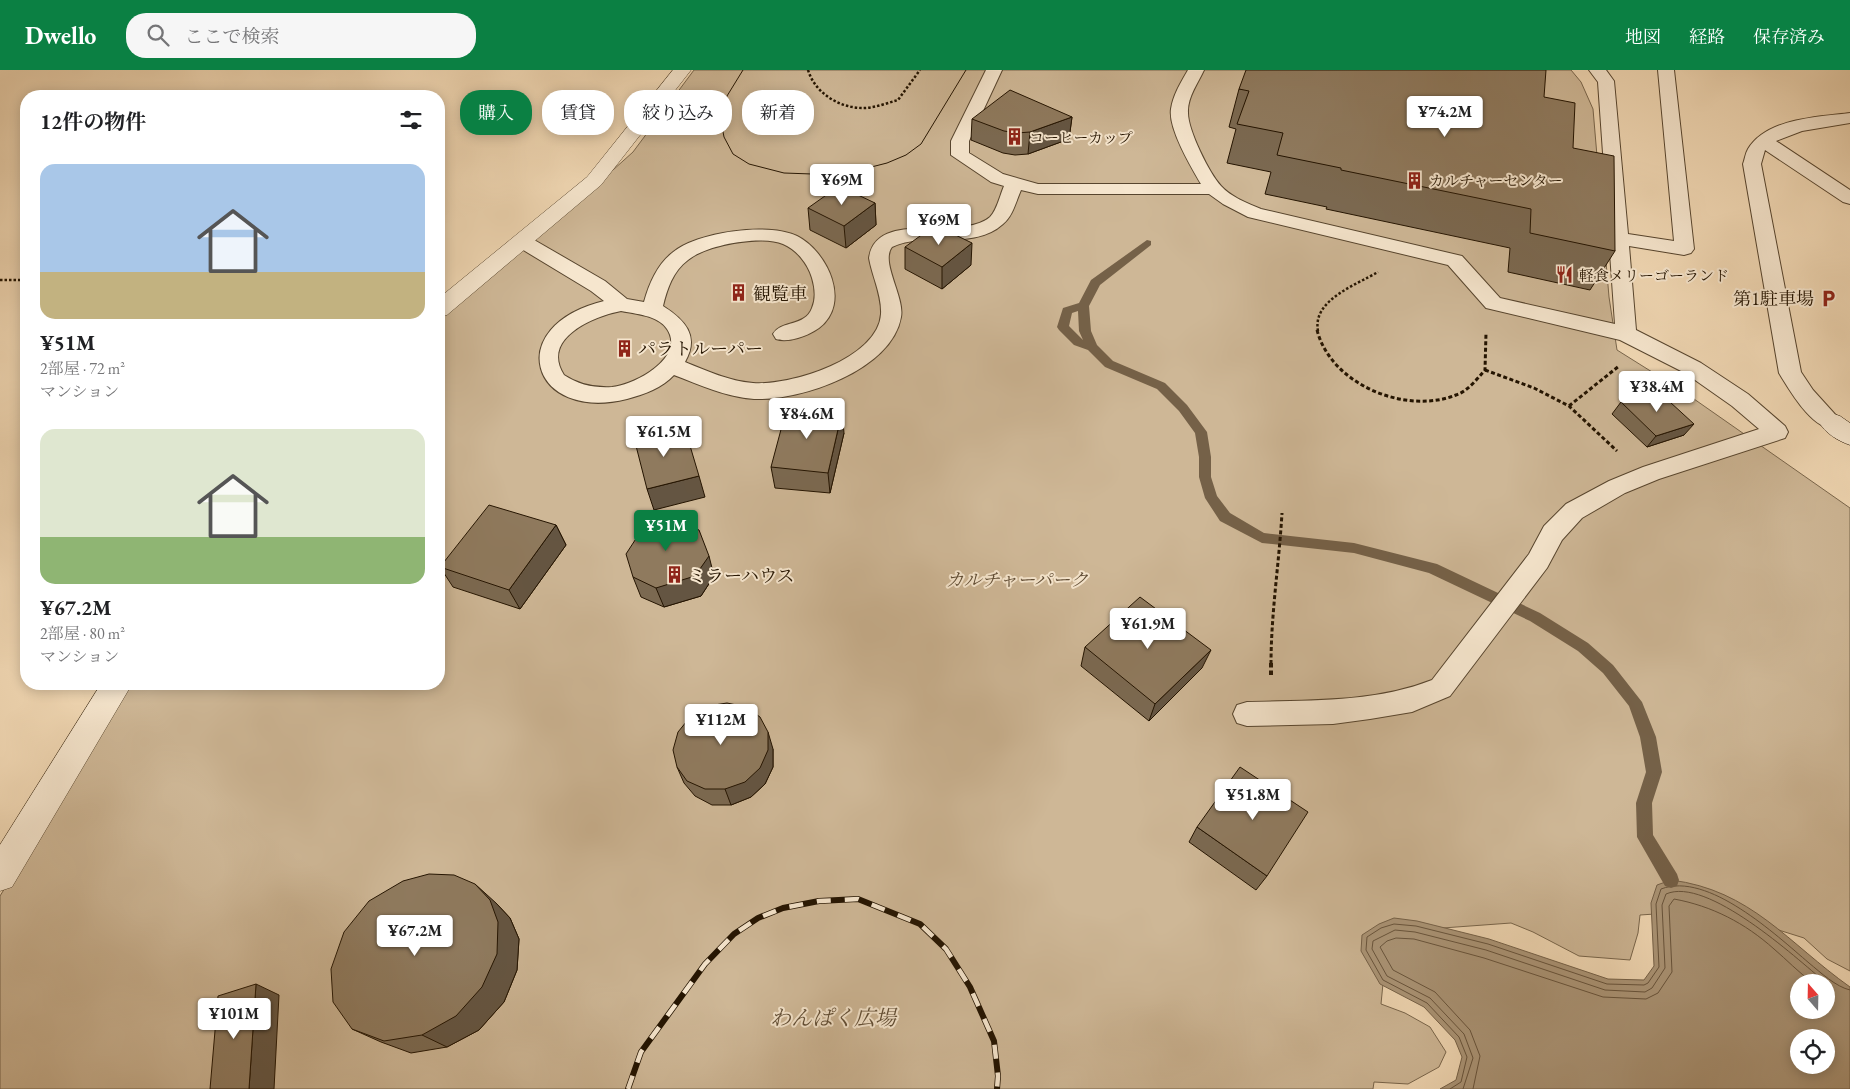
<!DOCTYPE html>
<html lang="ja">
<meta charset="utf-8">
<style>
body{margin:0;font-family:"EB Garamond","Noto Serif JP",serif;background:#f6f6f6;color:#202124;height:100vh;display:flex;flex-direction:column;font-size:19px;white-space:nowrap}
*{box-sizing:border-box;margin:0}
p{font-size:16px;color:#757577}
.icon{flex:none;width:28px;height:28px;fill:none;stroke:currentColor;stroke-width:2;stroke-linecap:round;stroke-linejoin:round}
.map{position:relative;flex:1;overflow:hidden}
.details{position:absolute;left:20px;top:20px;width:425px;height:600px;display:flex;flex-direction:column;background:#fff;border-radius:20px;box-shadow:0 2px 12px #0003}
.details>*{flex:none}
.hud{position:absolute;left:460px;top:20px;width:475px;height:45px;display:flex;gap:10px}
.needle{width:32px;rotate:340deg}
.controls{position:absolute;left:1790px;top:904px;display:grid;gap:10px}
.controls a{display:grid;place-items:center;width:45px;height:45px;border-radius:50%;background:#fff;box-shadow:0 2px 12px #0003;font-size:25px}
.price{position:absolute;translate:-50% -42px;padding:0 11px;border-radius:5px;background:#fff;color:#222;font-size:16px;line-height:32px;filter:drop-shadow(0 1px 2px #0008)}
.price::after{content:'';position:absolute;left:50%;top:30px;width:15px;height:11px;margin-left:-8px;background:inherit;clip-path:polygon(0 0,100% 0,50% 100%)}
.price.selected{background:#0b8043;color:#fff}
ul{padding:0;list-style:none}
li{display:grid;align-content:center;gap:10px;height:265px;padding:0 20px}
li span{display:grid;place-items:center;height:155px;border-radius:15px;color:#555}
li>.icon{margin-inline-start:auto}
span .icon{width:90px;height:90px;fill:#fffc;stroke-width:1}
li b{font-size:21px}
h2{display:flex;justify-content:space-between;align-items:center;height:60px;padding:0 20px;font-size:21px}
.pill{padding:0 18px;border-radius:20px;background:#fff;box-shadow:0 2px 12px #0003;font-size:18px;line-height:45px}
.pill.selected{background:#0b8043;color:#fff}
header{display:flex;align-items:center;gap:30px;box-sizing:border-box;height:70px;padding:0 25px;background:#0b8043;color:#fff}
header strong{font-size:24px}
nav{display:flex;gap:28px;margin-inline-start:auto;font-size:18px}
.search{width:350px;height:45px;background:#f6f6f6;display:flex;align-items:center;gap:12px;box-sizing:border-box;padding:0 18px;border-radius:20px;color:#757577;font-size:19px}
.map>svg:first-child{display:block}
.green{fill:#ceb796;stroke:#79664c}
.water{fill:#ab9577;stroke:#756148;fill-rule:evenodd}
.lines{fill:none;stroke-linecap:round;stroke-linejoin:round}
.shore{stroke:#68543c;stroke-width:1}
.stream{fill:#756148;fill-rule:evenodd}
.lane-casing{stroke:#57452e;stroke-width:2}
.street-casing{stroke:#57452e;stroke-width:1}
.secondary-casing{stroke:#241401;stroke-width:1}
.path-far2{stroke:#241401;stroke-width:2.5;stroke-dasharray:2.5 2;stroke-linecap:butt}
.path-far1{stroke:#241401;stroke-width:3;stroke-dasharray:4 2.5;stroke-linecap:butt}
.path{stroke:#241401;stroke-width:4;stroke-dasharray:4.5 3;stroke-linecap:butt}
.lane{fill:#f6e6ce;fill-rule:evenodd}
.street{fill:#f6e6ce;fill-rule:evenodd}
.secondary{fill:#f6e6ce;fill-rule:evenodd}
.tram{stroke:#241401;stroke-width:1}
.rail-casing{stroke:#241401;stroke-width:6}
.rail{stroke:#f6e6ce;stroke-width:4.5;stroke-dasharray:14;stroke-linecap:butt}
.wall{fill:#7b6951;stroke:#241401}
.shaded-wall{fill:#645542;stroke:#241401}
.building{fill:#8f7a5e;stroke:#241401}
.labels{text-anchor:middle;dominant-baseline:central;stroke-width:4;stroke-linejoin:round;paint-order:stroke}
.far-poi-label{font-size:15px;fill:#241401;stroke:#f6e6ce;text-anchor:start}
.poi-label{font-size:18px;fill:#241401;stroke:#f6e6ce;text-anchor:start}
.park-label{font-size:18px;font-style:italic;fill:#604d35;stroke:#f6e6ce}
.near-park-label{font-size:21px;font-style:italic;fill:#604d35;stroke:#f6e6ce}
</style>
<header>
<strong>Dwello</strong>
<div class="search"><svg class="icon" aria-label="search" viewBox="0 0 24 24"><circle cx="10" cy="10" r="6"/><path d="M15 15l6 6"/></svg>ここで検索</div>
<nav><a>地図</a><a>経路</a><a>保存済み</a></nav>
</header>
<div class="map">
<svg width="1850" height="1019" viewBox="0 0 1850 1019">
<rect width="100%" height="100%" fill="#f1d8b4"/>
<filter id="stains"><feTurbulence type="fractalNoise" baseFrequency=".004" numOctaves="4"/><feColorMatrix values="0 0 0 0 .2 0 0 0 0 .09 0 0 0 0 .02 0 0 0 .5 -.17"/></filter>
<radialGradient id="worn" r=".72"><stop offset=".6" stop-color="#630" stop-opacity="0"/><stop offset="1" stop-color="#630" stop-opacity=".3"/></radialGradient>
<path class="green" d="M694,0h877l10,12 12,27 16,188 8,53 67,42 166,116v463l-23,-12 -23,-21 -89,-28 -75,5 -2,18 -8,27 -51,-4 -46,-24 -22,-9 -123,9 -7,72 24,9 25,14 16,25 -7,15 -31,17 -34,-2 -1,7h-1373v-193l130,-212h309v-365l105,-87 89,-80z"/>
<path class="water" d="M1671,810c80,10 117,63 179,107v102h-410l16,-9 6,-23 -7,-17 -31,-33 -44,-23 -19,-33 1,-16 17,-11 15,-6 23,3 72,18 119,40 36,1 10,-14 -3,-63 6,-18zM1799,912h27v28h-27zM1799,968h27v27h-27z"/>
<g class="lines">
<path class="shore" d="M1450,1019l11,-7 6,-25 -8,-20 -32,-34 -44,-23 -17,-30 1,-13 14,-9 13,-4 22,2 72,18 119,40 37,1 4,-2 11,-16 -3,-63 5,-15c47,-18 115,46 148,74 11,9 27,24 41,27
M1463,1019l10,-31 -9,-24 -34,-36 -43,-22 -15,-27 1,-8 22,-11 20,2 71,18 119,40 40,2 7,-4 13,-20 -3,-63 4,-11c41,-18 129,63 159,88
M1473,1019l7,-33 -10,-26 -35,-38 -42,-22 -13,-23 7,-6 9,-3 18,1 70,19 119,39 43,2 12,-6 14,-21 -3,-66 5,-7c38,7 71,24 100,50 13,11 24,23 38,33"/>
<path class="stream" d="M1147,170l4,1v4l-51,40 -11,21 2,25 6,14 16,16 52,22 22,22 20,27 4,25v20l6,19 13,17 34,20 90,10 83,21 103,49 48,30 25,22 29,37 14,35 6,35 -10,31 1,32 24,39 2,6 -2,6 -6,2 -6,-2 -28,-49 -1,-34 10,-31 -6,-35 -11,-31 -26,-33 -25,-22 -48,-30 -101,-48 -75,-20 -92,-10 -42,-22 -15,-23 -6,-21v-20l-4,-24 -16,-22 -22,-22 -52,-22 -17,-17 -14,-5 -15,-15 -2,-3 6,-19 16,-5 12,-23zM1078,241l1,20 4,9 -14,-14 3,-13z"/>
<defs>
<path id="lane" d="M986,0h16l-33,71v12l34,21 35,10h163c-10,-17 -33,-56 -30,-75 2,-14 10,-27 17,-39h16c-6,13 -17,28 -16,43 0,17 21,60 33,73 10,11 26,17 40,23l201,47 38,42 115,26 -17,-242 -9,-12h17l8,11 14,153 46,7 -16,-171h16l20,179 -3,4 -7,2 -55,-9 7,84 65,33 47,31 37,32 3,6 -3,6 -126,41 -34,14 -43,25 -20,22 -15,28 -97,128 -38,16 -42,7 -37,5 -86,2 -10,-3 -4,-9 4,-9 10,-3c61,-2 127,1 185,-22l97,-126 15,-28 22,-22 43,-23 34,-14 116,-38 -27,-23 -47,-33 -65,-33 -134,-32 -38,-43 -200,-48 -25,-13 -14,-10h-171l-17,-4c-5,11 -8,26 -18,34 -29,27 -78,7 -111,23 -12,15 13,50 9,70 -9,53 -100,84 -147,82 -28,-2 -54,-14 -80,-24 -12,13 -29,19 -47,24 -96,24 -126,-73 -23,-98l-13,-10 -76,-46 -3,-4 3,-4 7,-2 7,2 76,44 22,18 17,3c5,-18 13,-37 28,-49 24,-21 96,-31 125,-17 30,15 55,67 22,92 -11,8 -31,15 -43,11l-3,-5c8,-14 32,-7 39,-26 4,-9 3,-20 0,-30 -4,-14 -15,-28 -29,-34 -22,-9 -77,1 -95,16 -15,11 -21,29 -25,46 22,14 37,30 22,56 22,9 44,19 68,21 37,3 125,-24 128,-69 1,-19 -9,-38 -12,-56 7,-50 92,-16 121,-41 7,-7 10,-22 14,-31l-13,-4 -40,-27v-14zM621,241c14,3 37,4 46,18 19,28 -32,56 -55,58 -18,1 -33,-2 -48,-12 -24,-37 31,-59 57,-64z
M1850,43v10l-48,8 -26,10 74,49v14l-7,-2 -78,-52 -4,14 40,208 12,18 29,32 -3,6c-24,7 -49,-37 -60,-55l-36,-209c2,-5 2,-10 5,-15 19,-31 70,-32 102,-36z"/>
<path id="street" d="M673,0h18l-90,115 -154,130 -8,2v-19l148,-121z
M101,614h31l-120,203 -12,4v-46z"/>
<path id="secondary" d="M1831,343l9,3 10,7v22c-12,-4 -25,-12 -31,-23l3,-6z"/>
</defs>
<use href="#lane" class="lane-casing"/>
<use href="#street" class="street-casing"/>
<use href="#secondary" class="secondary-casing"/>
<path class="path-far2" d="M808,0c7,23 31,38 55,38 12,0 24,-5 35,-8l22,-30
M0,210h26
M1318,261c-6,-31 38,-46 60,-59"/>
<path class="path-far1" d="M1317,260c14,55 89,85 139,65 12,-4 21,-16 29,-25l1,-37
M1485,300l49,18 35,18 48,45
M1569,336l50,-40
M1271,594c0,-50 8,-100 11,-151"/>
<path class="path" d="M1271,593v14"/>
<use href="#lane" class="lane"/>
<use href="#street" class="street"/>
<use href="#secondary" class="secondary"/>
<path class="tram" d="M743,0l-16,26 -7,20 4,21 9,17 16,10 35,9 56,2 47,-12 19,-8 15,-11 45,-74"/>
<defs>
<path id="rail" d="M628,1019l13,-37 64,-88 29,-30 24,-16 25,-10 36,-7 39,-2 62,25 26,25 24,38 24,54 4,35 -1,13"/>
</defs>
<use href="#rail" class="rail-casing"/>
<use href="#rail" class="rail"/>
</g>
<path class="wall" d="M1239,19l305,8 71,154 -25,39 -82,-18 2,-24 -184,-39 1,-2 -62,-13 6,-22 -44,-9 9,-34 -7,-2z
M1072,47l-3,22 -41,15 -13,1 -12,-2 -32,-13 1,-21z
M875,133l1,22 -30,23 -36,-18 -2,-22z
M905,177l66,18 -29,24 -37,-20z
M1621,332l63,33 -37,12 -35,-33z
M844,363l-14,60 -55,-5 -4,-21z
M556,455l10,20 -46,64 -67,-22 -13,-20z
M714,506l-13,20 -37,11 -23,-10 -8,-20z
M1085,577l117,21 -53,53 -68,-55z
M773,679v18l-8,17 -14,13 -20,8h-19l-17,-9 -11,-13 -7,-16z
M1197,757l70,49 -11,14 -67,-48z
M496,833l14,15 9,21 -2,31 -13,32 -25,28 -32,17 -36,6 -30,-11 -29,-13z"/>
<path class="shaded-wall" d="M1072,47l-3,22 -41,15 2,-22z
M875,133l1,22 -30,23 -2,-22z
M972,173l-1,22 -29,24v-22z
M842,342l2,21 -14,60 -2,-20z
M1694,354l-10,11 -37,12 9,-11z
M699,406l6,21 -51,13 -7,-21z
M556,455l10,20 -46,64 -11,-19z
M709,486l5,20 -13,20 -37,11 -8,-19z
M1211,580l-9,18 -53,53 6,-17z
M768,662l5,17v18l-8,17 -14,13 -20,8 -6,-16z
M475,814l21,19 14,15 9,21 -2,31 -13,32 -25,28 -32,17 -25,-12z
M256,914l23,11 -5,94h-25z"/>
<path class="building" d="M1246,0h300l-2,27 31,6 -2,45 41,8 1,95 -85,-18 1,-24 -190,-39v-2l-64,-13 6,-22 -46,-9 12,-33 -10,-2z
M1010,20l62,27 -42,15 -13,1 -13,-2 -32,-12z
M839,116l36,17 -31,23 -36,-18z
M935,155l37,18 -30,24 -37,-20z
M1658,321l36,33 -38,12 -35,-34z
M787,337l55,5 -14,61 -57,-6z
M666,356l5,18 17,-5 11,37 -52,13 -14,-55z
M489,435l67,20 -47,65 -69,-23z
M654,441l45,19 10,26 -14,20 -39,12 -23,-11 -7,-23z
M1140,527l71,53 -56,54 -70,-57z
M727,633l19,4 14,10 8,15v18l-8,18 -15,14 -20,7h-20l-18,-8 -10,-14 -4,-17 5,-18 13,-16 17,-10z
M1240,697l68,45 -41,64 -70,-49z
M429,804l25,1 21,9 15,16 8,22 -1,32 -15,33 -26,29 -34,19 -38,6 -32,-12 -19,-27 -2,-33 13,-37 25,-31 34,-20z
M256,914l-7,105h-39l8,-93z"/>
<defs>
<symbol id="building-bare" viewBox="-9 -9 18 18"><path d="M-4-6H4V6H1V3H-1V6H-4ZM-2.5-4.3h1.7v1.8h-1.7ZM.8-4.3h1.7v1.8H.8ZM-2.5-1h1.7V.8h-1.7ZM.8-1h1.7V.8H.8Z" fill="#8f2418" stroke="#f6e6ce" stroke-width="2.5" paint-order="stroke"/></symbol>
<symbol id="restaurant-bare" viewBox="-9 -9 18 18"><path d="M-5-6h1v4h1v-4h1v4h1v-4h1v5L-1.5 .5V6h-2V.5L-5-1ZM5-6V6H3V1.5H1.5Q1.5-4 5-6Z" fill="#8f2418" stroke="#f6e6ce" stroke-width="2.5" paint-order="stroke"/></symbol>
<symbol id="parking-bare" viewBox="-9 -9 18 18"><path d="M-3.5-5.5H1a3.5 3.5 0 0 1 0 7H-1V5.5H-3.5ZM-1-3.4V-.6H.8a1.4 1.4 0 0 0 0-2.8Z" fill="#8f2418" stroke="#f6e6ce" stroke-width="2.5" paint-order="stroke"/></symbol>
</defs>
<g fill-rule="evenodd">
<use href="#building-bare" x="1002" y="54" width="25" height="25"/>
<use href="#building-bare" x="1402" y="98" width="25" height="25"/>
<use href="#restaurant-bare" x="1552" y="192" width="25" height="25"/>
<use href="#building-bare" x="726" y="210" width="25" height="25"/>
<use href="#parking-bare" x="1816" y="216" width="25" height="25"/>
<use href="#building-bare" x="612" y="266" width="25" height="25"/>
<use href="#building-bare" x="662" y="492" width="25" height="25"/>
</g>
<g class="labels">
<g class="far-poi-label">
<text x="1029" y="67">コーヒーカップ</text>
<text x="1429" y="110">カルチャーセンター</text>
<text x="1579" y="205">軽食メリーゴーランド</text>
</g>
<g class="poi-label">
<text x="753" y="223">観覧車</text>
<text x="1814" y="228" text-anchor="end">第1駐車場</text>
<text x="638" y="278">パラトルーパー</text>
<text x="688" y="505">ミラーハウス</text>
</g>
<g class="park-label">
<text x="1017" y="509">カルチャーパーク</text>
</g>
<g class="near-park-label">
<text x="833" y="947">わんぱく広場</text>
</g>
</g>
<rect width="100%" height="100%" filter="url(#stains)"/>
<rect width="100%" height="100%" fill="url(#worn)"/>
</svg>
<div class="controls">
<a><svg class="needle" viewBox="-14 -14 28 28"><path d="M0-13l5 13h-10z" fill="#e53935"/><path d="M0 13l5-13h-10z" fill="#757577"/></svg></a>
<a><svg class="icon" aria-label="locate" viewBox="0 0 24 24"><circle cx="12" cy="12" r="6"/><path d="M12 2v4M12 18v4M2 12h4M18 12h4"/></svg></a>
</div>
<b class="price" style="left:1445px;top:68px">¥74.2M</b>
<b class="price" style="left:842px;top:136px">¥69M</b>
<b class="price" style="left:939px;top:176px">¥69M</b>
<b class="price" style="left:1657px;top:343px">¥38.4M</b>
<b class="price" style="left:807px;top:370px">¥84.6M</b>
<b class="price" style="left:664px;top:388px">¥61.5M</b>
<b class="price selected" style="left:666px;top:482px">¥51M</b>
<b class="price" style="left:1148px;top:580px">¥61.9M</b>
<b class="price" style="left:721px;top:676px">¥112M</b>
<b class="price" style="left:1253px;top:751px">¥51.8M</b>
<b class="price" style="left:415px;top:887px">¥67.2M</b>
<b class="price" style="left:234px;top:970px">¥101M</b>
<div class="hud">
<a class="pill selected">購入</a>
<a class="pill">賃貸</a>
<a class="pill">絞り込み</a>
<a class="pill">新着</a>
</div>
<section class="details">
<h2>12件の物件<svg class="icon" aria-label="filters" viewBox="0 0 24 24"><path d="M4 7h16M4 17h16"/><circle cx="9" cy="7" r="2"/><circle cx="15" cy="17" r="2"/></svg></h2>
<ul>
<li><span style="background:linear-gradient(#a9c7e8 70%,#c2b280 0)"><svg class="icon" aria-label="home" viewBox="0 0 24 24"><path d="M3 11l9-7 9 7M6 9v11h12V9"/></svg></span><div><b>¥51M</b><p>2部屋 · 72 m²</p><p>マンション</p></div></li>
<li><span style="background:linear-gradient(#dfe7d0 70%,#8fb573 0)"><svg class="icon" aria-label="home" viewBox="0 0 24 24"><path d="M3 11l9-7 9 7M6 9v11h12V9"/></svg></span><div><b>¥67.2M</b><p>2部屋 · 80 m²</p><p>マンション</p></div></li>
</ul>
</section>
</div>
